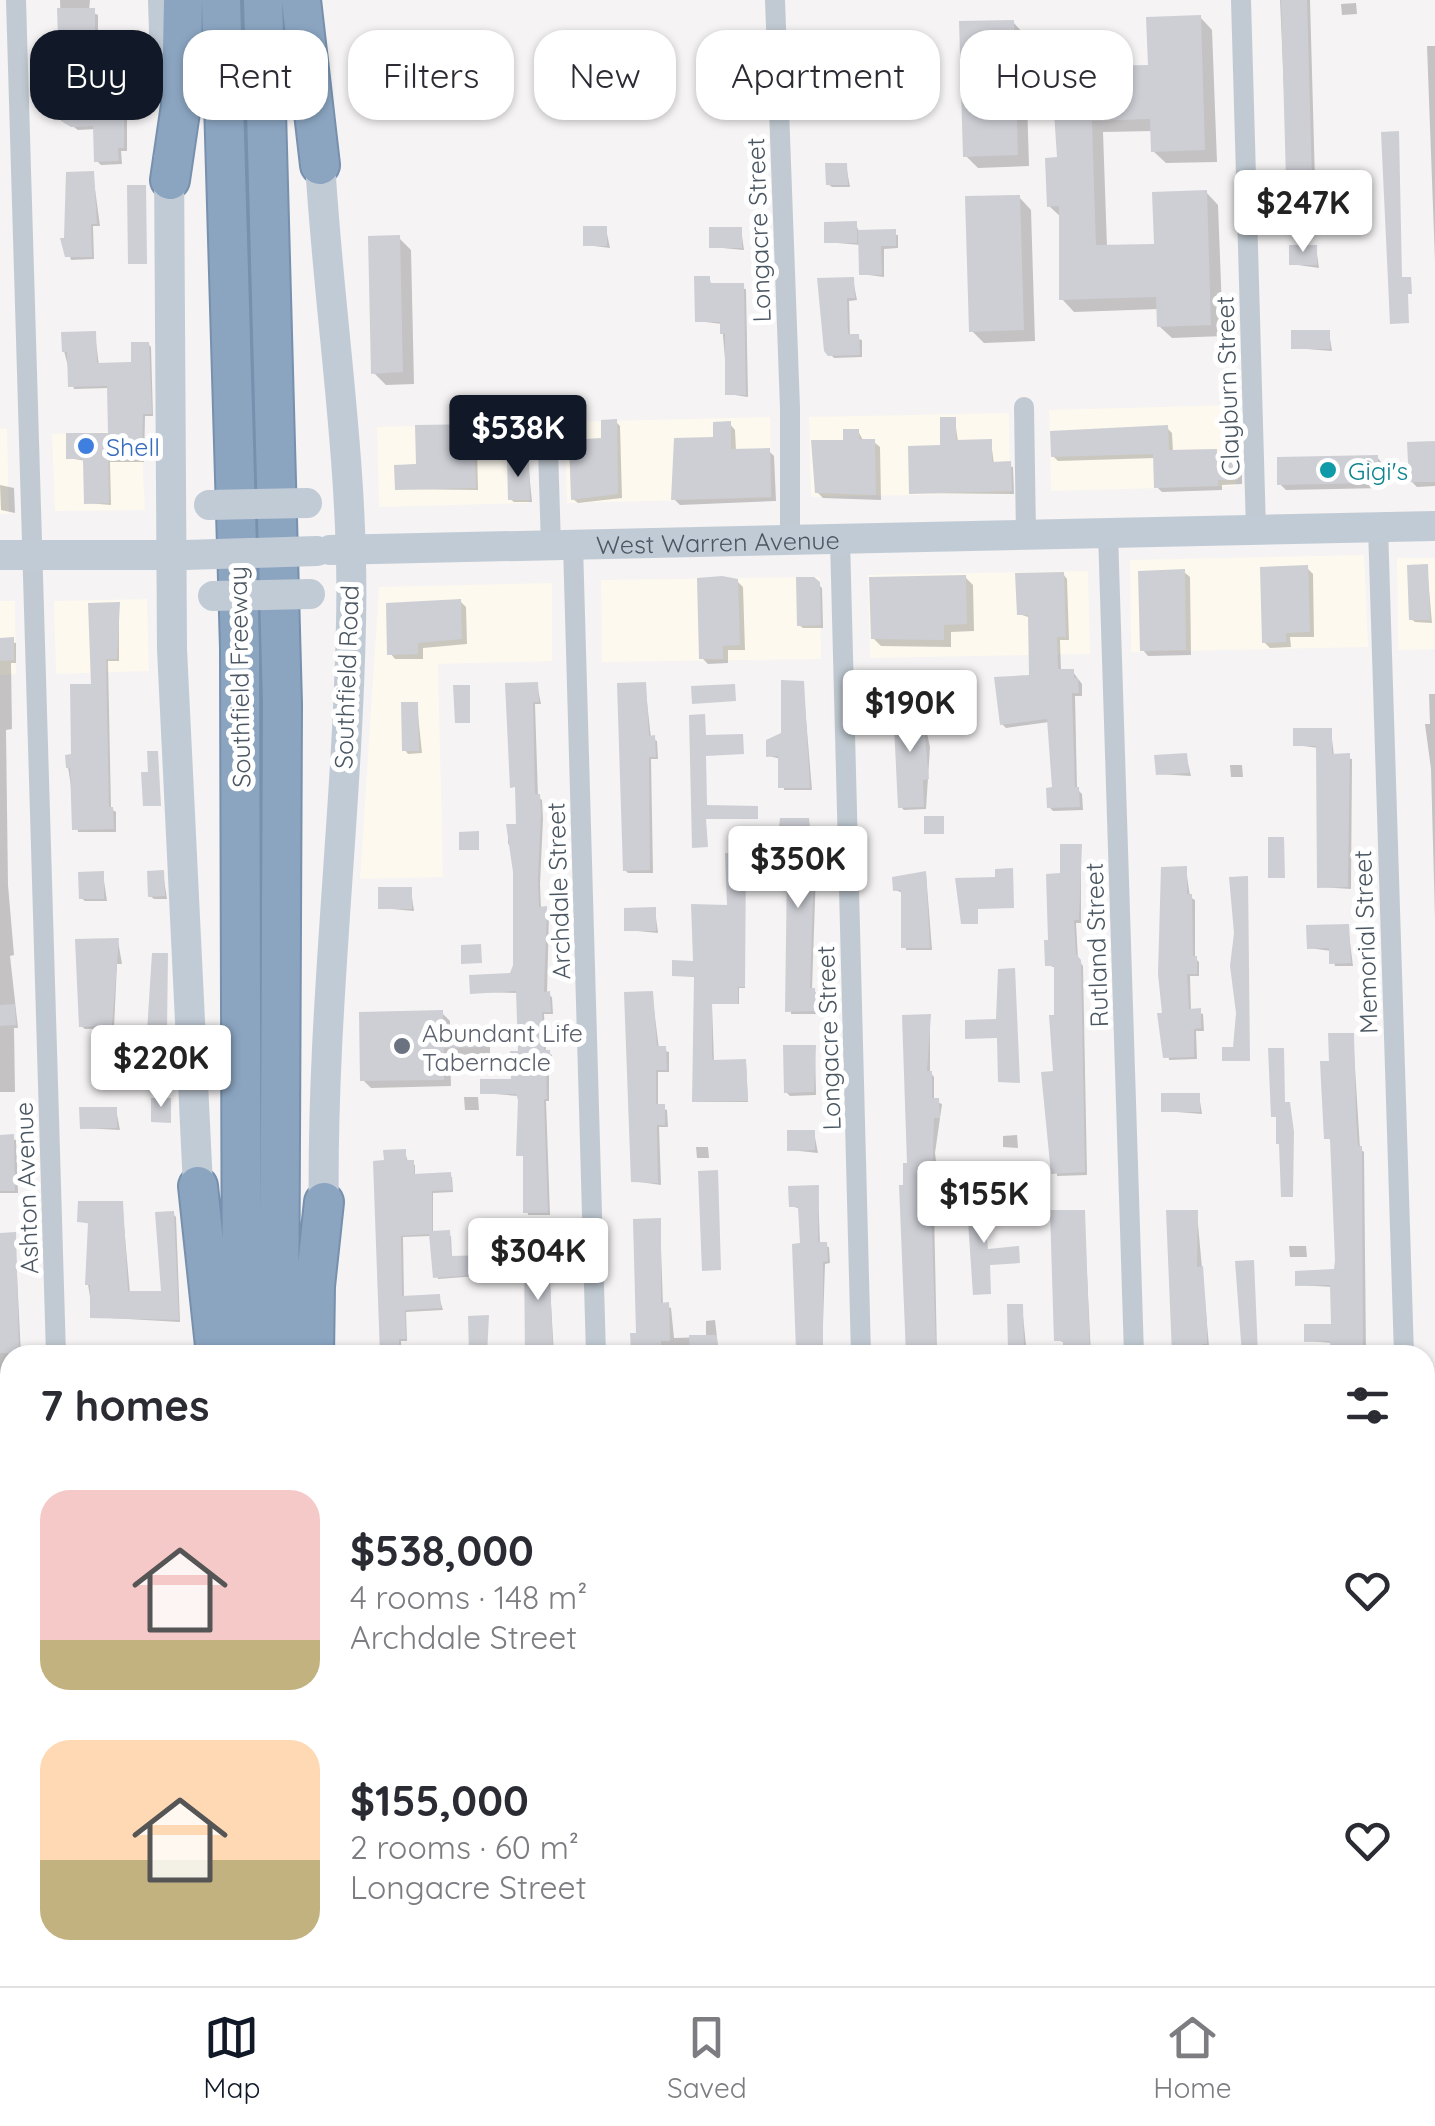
<!DOCTYPE html>
<meta charset="utf-8">
<style>
body{margin:0;font-family:Quicksand,sans-serif;background:#f2f2f3;color:#2b2b33;height:100vh;display:flex;flex-direction:column;font-size:38px;white-space:nowrap}
*{box-sizing:border-box;margin:0}
p{font-size:32px;color:#7c7c81}
.icon{flex:none;width:55px;height:55px;fill:none;stroke:currentColor;stroke-width:2;stroke-linecap:round;stroke-linejoin:round}
.map{position:relative;flex:1;overflow:hidden}
.side{position:absolute;left:0px;top:1345px;width:1435px;height:642px;display:flex;flex-direction:column;background:#fff;border-radius:30px 30px 0 0;box-shadow:0 2px 8px #0004}
.side>*{flex:none}
.guide{position:absolute;left:30px;top:30px;width:1375px;height:90px;display:flex;gap:20px}
.price{position:absolute;translate:-50% -85px;padding:0 22px;border-radius:10px;background:#fff;color:#222;font-size:32px;line-height:65px;filter:drop-shadow(0 2px 5px #0008)}
.price::after{content:'';position:absolute;left:50%;top:60px;width:30px;height:22px;margin-left:-15px;background:inherit;clip-path:polygon(0 0,100% 0,50% 100%)}
.price.active{background:#111827;color:#fff}
ul{padding:0;list-style:none}
li{display:flex;align-items:center;gap:30px;height:250px;padding:0 40px}
li span{display:grid;place-items:center;flex:none;width:280px;height:200px;border-radius:30px;color:#555}
li>.icon{margin-inline-start:auto}
span .icon{width:120px;height:120px;fill:#fffc;stroke-width:1}
li b{font-size:42px}
h2{display:flex;justify-content:space-between;align-items:center;height:120px;padding:0 40px;font-size:42px}
.chip{padding:0 35px;border-radius:30px;background:#fff;box-shadow:0 2px 8px #0004;font-size:35px;line-height:90px}
.chip.active{background:#111827;color:#fff}
.tab-bar{display:flex;justify-content:space-around;align-items:center;height:140px;border-top:2px solid #e1e1e2;background:#fff;font-size:28px;color:#7c7c81}
.tab-bar a{display:grid;justify-items:center;gap:5px}
.tab-bar .active{color:#111827}
.map>svg:first-child{display:block}
.commercial{fill:#fdf9ef}
.shadow{fill:#0003}
.building{fill:#cdcfd5}
.lines{fill:none;stroke-linecap:round;stroke-linejoin:round}
.highway-casing{stroke:#7690ad;stroke-width:42}
.street{stroke:#c1cad2;stroke-width:20}
.secondary{stroke:#c1cbd6;stroke-width:30}
.highway{stroke:#8ba5c1;stroke-width:38}
.secondary-bridge{stroke:#c1cbd6;stroke-width:30}
.shop-dot{fill:#3f7fe0;stroke:#fff;stroke-width:4}
.culture-dot{fill:#0f9aa8;stroke:#fff;stroke-width:4}
.worship-dot{fill:#6b7280;stroke:#fff;stroke-width:4}
.labels{text-anchor:middle;dominant-baseline:central;stroke-width:10;stroke-linejoin:round;paint-order:stroke}
.street-label{font-size:25px;fill:#4a5661;stroke:#fff}
.shop-label{font-size:25px;fill:#366cbe;stroke:#fff;text-anchor:start}
.culture-label{font-size:25px;fill:#0d838f;stroke:#fff;text-anchor:start}
.worship-label{font-size:25px;fill:#5b616d;stroke:#fff;text-anchor:start}
</style>
<div class="map">
<svg width="1435" height="1986" viewBox="0 0 1435 1986">
<rect width="100%" height="100%" fill="#f5f3f3"/>
<path class="commercial" d="M1233,405l3,81 -185,5 -2,-81z
M1009,413l1,80 -199,4 -2,-80z
M770,417l2,81 -205,5 -2,-81z
M527,423l2,80 -150,4 -2,-80z
M0,429h7l2,85h-9z
M141,431l4,79 -90,1 -3,-77z
M1364,555l4,92 -237,5 -1,-92z
M1397,558h38v91l-37,1z
M1088,571l2,83 -220,4 -2,-83z
M820,577l1,82 -219,3 -1,-82z
M552,583v78l-114,3 5,213 -83,2 19,-292z
M147,599l2,72 -93,3 -2,-73z
M0,601h15l1,73 -16,1z"/>
<path class="shadow" d="M60,0h30l-1,11 9,4v29l26,3 -35,18 1,42 33,-1 4,4v41h-6l1,13 -21,1 -5,-5v-31l-18,1 -14,-10z
M1280,0h30l5,182 -27,-3z
M1341,4l15,-1 1,11 -15,1z
M1200,17l12,13 5,132 -51,1 -13,-12v-20l-50,1 4,115 50,-1 49,-54 12,13 5,131 -51,2 -13,-12v-17l-85,3 -12,-13v-81l-13,-12 10,-46 -5,-90 96,-3z
M1013,22l12,13 4,131 -51,2 -12,-12z
M1427,46h8v215z
M840,99l4,20h-16l-3,-3z
M846,165l4,22h-18l-4,-3z
M93,174l7,52h-7l1,33 -23,1 -5,-20z
M1019,197l12,13 4,131 -51,2 -12,-12z
M856,224l3,8 39,3v13l-14,1v28l-23,-3v-29l-35,-3z
M606,229l4,19 -24,-3z
M741,229l3,21 -32,-3z
M399,238l12,12 3,134 -28,1 -12,-12z
M1316,247l3,21 -28,-4z
M709,278l3,8 34,3 2,108 -20,-3 -6,-70 -25,-3z
M853,280l4,20 -8,1 1,36 12,3v17l-28,1 -8,-8z
M1329,332l3,19 -38,-3z
M95,334l4,32 35,-1 14,-21 3,3 2,69h-8l-1,46h-34l1,43 -25,-2v-42l-18,-3 43,-23 -2,-47 -35,1 -10,-38z
M955,420l3,22h33l3,22 19,3 1,27 -102,-1 31,-46z
M616,422l4,4 2,72 -44,5 -5,-4z
M730,424l5,6 1,22 33,-1 5,5 2,45 -96,4 -6,-6z
M481,426l3,25h-7l1,39 -81,-1 21,-23z
M1167,428l5,5 1,19 43,-1 5,8 16,-1 5,6v20l-20,1v5l-60,2 -5,-5 -1,-29 -98,3 -5,-5z
M858,431l6,11h10l6,5 1,53 -58,-2 -6,-6 29,-50z
M1435,444v42l-18,1 -6,-6z
M1377,457l5,6 1,25 -97,2 -6,-6z
M528,461l4,41h-18l-4,-3z
M0,485l14,3 1,25 -14,-3z
M1427,566l5,57 -17,-1 -4,-3z
M1307,568l6,6 1,63h-24l1,10 -21,1 -6,-6z
M1184,572l6,5 1,78 -43,1 -5,-6z
M1063,574l4,5 2,61h-9l1,32h12l9,12v12h-7l2,93 5,5 1,16 -30,1 -4,-4 6,-17 -6,-68 -43,6 -4,-4 29,-46v-60l-12,-4z
M965,577l8,8 1,46 -23,1v15l-70,-1 -8,-8z
M813,579l9,9 1,40h-20l-4,-3z
M737,581l6,6 2,63h-17v13l-20,1 -6,-6z
M460,601l6,6 1,37 -44,4v11h-28l-5,-6z
M119,605v56h-11l3,148 5,3v20h-38l-10,-65z
M0,640l16,3v20h-5l1,66 -6,1 2,155 6,70 -4,1 8,72h-4l1,64h-15z
M803,683l9,107h-28l-3,-31 -12,-3 14,-21z
M537,684l4,20h-6l3,93 4,3 1,19 -3,65 1,25 8,3 -2,82 5,3 1,17h-9l2,38 6,3 1,17h-4v29h-3l4,114h-22l-10,-119 -35,-3 30,-12 8,-28 -3,-60 -46,-1 39,-17 4,-9 -1,-119 -6,-3v-17h11l-11,-142z
M645,684l6,54 6,3 1,18h-7l2,114h-25l-3,-3z
M1429,694h6v225l-4,-150 -6,-45h5z
M971,703l1,12h-12l-2,-11z
M417,705l5,48 -14,1 -3,-4z
M921,706l9,41 -4,62 -22,1 -3,-3z
M1331,730l3,26 18,3 -1,130 -31,-2 -1,-139 -24,-3z
M1186,755l5,21 -33,-2z
M1230,765h12l1,12h-12z
M808,820l8,51 -4,119 6,4v20h-27l-2,-145 -11,-3 1,-39 3,-6z
M1081,846v77h-5l2,36 5,7 4,209 -30,1 -1,-208 -8,-3 15,-89z
M745,856v132h-6v16h-27l2,58 32,1 2,39h-52l1,-125 -23,-2 21,-12 34,-55z
M1186,869l4,28 5,3v58l4,4v14h-9l1,35 12,3 1,17h-8l1,28 -28,1 -4,-44z
M163,873l4,26h-13l-4,-3z
M926,873l6,77h-26l-3,-57 -8,-3z
M103,874l4,27h-22l-4,-3z
M411,890l3,21 -33,-3z
M655,910l3,23 -31,-3z
M1348,926l5,40h-18l-4,-15 -22,-3z
M118,941l4,23h-5l-3,64 -29,1 -4,-3z
M652,993l7,56 10,3v20h-11v35l9,3 1,17h-9l2,58 -28,-4z
M442,1013l8,8v14h32l8,7v12l-40,1 1,31 -80,2 -8,-8z
M930,1017v55l4,5v24l8,3 -7,49 7,55h-8l3,147h-29l-2,-168z
M1353,1035l7,114 4,3 2,203h-32l-1,-12 -27,-2 28,-15 -1,-39 -36,-2 40,-13 -4,-131 -6,-3 4,-74z
M815,1047l1,48 -26,1 -4,-4z
M1199,1095l3,19 -38,-3z
M464,1097h14l1,13h-14z
M116,1109l4,21 -38,-2z
M814,1132l4,21 -28,-3z
M1017,1135l1,13 -15,-1v-11z
M0,1137l16,3 2,53h-18z
M696,1147h12l1,11h-12z
M405,1152l3,10 7,3v11l37,1 1,15 -20,1v41l18,2 1,23 35,-2 4,18 -53,4 -7,-43 -28,1 1,61 35,-1 4,13 -37,2 1,29h-6v14h-20l5,-192z
M818,1188l2,57 9,2 1,16 -5,1 -3,91h-24l-3,-109h7l-1,-37 -10,-3z
M122,1203l8,90h33l10,-79 3,3 4,105 -87,-5 -5,-33 2,-60 -11,-3z
M1084,1213l7,142h-25v-12l-9,-3z
M1197,1213l12,133h-5v9h-30z
M660,1220l3,85 8,3 3,30 32,-1v-16l9,-1 4,35h-82l-1,-134z
M15,1235l6,120h-11l-2,241 -8,-129v-231z
M1289,1246h17l1,11h-17z
M548,1252l6,103h-27l2,-21z
M1022,1306l5,49h-18v-48z
M10,1653v52h-6l-4,-51z
M8,1847h2l-2,86 -3,-3z
M9,1975l31,3v8h-31z
M396,1978h45v8h-45z
M543,1978h19v8h-19z
M664,1978h54v8h-54z
M758,1978h14v8h-13z
M933,1978h54v8h-53z
M1025,1978h78v8h-78z
M1200,1978h28v8h-28z
M1362,1978h19v8h-19z"/>
<path class="building" d="M1281,0h26l5,180h-26z
M57,8h38v34l27,-1 -36,20 2,43h36v44h-6l1,13 -25,1 -1,-36 -22,1 -10,-6z
M1201,15l4,135 -54,2 -1,-33 -58,2 4,124 58,-1 -2,-52 55,-2 4,135 -54,2 -1,-30 -97,3v-94l-12,1 -2,-49 12,-1 -6,-90 97,-2 -2,-48z
M1014,20l4,135 -55,2 -4,-136z
M141,52l3,49 -18,-1 -3,-47z
M841,97v20h-19v-19z
M1399,131l3,146h9l1,17h-4l1,29 -19,1 -9,-192z
M825,163h22l1,22h-22z
M94,171l3,53h-6l1,33h-27l-5,-19h4l2,-66z
M127,185h19l1,79h-19z
M1020,195l4,135 -55,2 -4,-136z
M857,221v22h-33v-21z
M583,226h24v20h-24z
M709,227h33v21h-33z
M896,229v17h-15l1,29h-23l-1,-45z
M400,235l3,137 -32,2 -3,-138z
M1289,245h28v20h-28z
M694,276h16v7h34l2,112h-21v-61h-5v-12h-25z
M854,277l1,21h-8l1,36h11l1,21 -32,1 -4,-5 -7,-73z
M1291,330h39v19h-39z
M96,331l1,32 34,-1v-20h18l3,72h-9l-1,46h-34l1,43 -25,1 -1,-45h-17v-26h42l-1,-47 -39,1 -1,-35h-5l-1,-20z
M940,417h16v23l36,-1v23l19,-1 1,30 -103,3 -1,-48 32,-1z
M617,419l1,75 -47,6 -2,-60 32,-2v-18z
M731,421v28l39,-1 1,49 -100,3 3,-62 39,-1v-15z
M482,424v25h-7l1,39 -81,2 -1,-25 22,-1 -1,-39z
M1168,425l1,25 48,-1v8l21,-1v24h-20v6l-64,2 -1,-34 -102,3 -1,-26z
M843,429h16v10h16l1,56 -61,-2 -4,-53h32z
M1435,441v41h-26l-2,-40z
M1378,455v28l-101,2v-28z
M507,459h22l1,41h-22z
M1428,564l2,56h-21l-2,-55z
M1308,565l2,67 -24,1v9l-24,1 -2,-76z
M1185,569l1,81 -46,1 -2,-80z
M1064,572l2,65h-9l1,32h16v9h4l1,15h-7l3,94h4l1,20 -33,1 -1,-20 6,-1 -5,-68 -47,6 -6,-48 35,-2 -1,-60h-11l-2,-42z
M966,575l1,49 -23,1v15l-73,-1 -2,-62z
M722,576l16,3 2,66 -17,1v13h-24l-2,-81z
M796,577h18l6,5 1,43 -24,1z
M461,599l1,40 -44,4v11l-31,1 -1,-52z
M120,602l-3,57h-11l3,148h4l1,22 -42,1 -2,-62h-4l-1,-13 6,-1 -1,-70h21l-3,-81z
M14,637v23l-14,1v-23z
M781,680l23,1 6,107h-32v-32l-12,1v-17l15,-7z
M538,682l1,20h-6l2,92h5l1,20 -3,65 1,28 8,-1 -3,86 6,-1 1,21h-9l2,38h6l1,20h-5l1,29h-3l4,114h-25v-57h-7l2,-56 -2,-6h-36v-15h31l-1,-28h8l-2,-60 -46,3 -1,-19 41,-2 3,-8v-93l-7,-48h10l-1,-37 -5,1 -5,-105z
M646,682l3,54 6,-1 1,22h-7l1,113 -27,1 -6,-188z
M735,684l1,17 -44,3 -1,-18z
M453,685h17v38h-15z
M401,702h17l1,49h-17z
M893,704h29l7,75 -6,1 1,27 -26,1z
M705,714l1,21 37,-1 1,20 -38,2 1,49 51,1v13h-52l2,28 -16,1 -3,-133z
M1293,728h39v26l18,-1 -2,134 -31,1 -1,-142h-23z
M147,751h11l3,55h-18l-2,-34h7z
M1187,753l2,20 -33,2 -2,-20z
M924,816h20v18h-20z
M780,818h29l5,48 -4,122h5l1,23 -31,1 2,-145h-12z
M479,831v19h-20v-18z
M1268,837h16l1,41h-17z
M1060,844h22l-3,76h-5l2,34 5,6 4,212 -34,2 -10,-102 12,-1 -4,-56h5v-49h-9l-1,-26h4l-2,-66 14,-1z
M725,853h21l-1,134h-7v17h-26v52l1,4 33,-1 2,42 -56,1 2,-125 -22,-1v-16l21,1 -2,-57 36,1z
M1187,866v28h5l1,62h4v18h-10l2,35 12,-1v20l-7,1v28l-31,1 -6,-45h5l-4,-39 3,-107z
M1013,868l1,40 -36,1v15h-17l-6,-46 40,-1v-8z
M164,870l1,26 -17,1 -1,-26z
M104,871v28h-25l-1,-27z
M926,871l4,77h-29v-58l-8,1 -1,-14z
M1248,876l2,185h-28v-14h11l3,-34 -6,-47 4,-33 -5,-56z
M378,887h34v22h-34z
M656,907v24h-32v-23z
M1349,924l2,39 -22,1v-16l-22,1 -1,-24z
M119,938l-7,88 -33,1 -4,-88z
M481,944l1,19 -21,1v-19z
M152,953h16l-1,78 -20,1z
M1015,968l5,115 -22,-1 -1,-44 -32,1v-19l31,-1 2,-50z
M653,991l4,55h9l1,24h-11v34h9v21h-8l1,58 -27,-1 -7,-190z
M15,1004l1,21 -16,1v-21z
M443,1010v22h40l1,15 -40,1v32l-84,1 -1,-69z
M931,1014l-4,57h5v27h7l1,20h-6l-1,30v35h6l1,22 -9,1 5,140 -2,9h-28l-7,-170h4v-22h4l-5,-148z
M1328,1033h26l2,84 2,29h4l1,209h-32l-1,-14 -26,1v-18h27l-1,-39 -35,1v-15l39,-2 1,-9 -5,-121h-6l-3,-57 -1,-21h9z
M783,1045h33l-2,47 -30,1z
M1268,1048h16l1,54h5l4,30 -1,65h-12l-2,-53h-3v-27h-5z
M1161,1093h39v19h-39z
M151,1098h20v25l-20,-1z
M79,1107h38v21l-37,1z
M787,1130h28v20l-28,1z
M14,1134l1,57h-15v-56z
M406,1149v11h8v14l37,-2 1,18 -20,1v40l18,-1 1,26 37,-1 1,19 -56,4 -4,-44 -28,2 1,60 38,-2 1,14 -36,2 1,29h-7v16h-19l-7,-194 11,-1 -1,-10z
M718,1170l3,100 -19,1 -4,-100z
M819,1185l-1,57h9l1,19 -5,1v87l-27,1 -4,-106 8,-1 -2,-36h-9l-1,-21z
M983,1190l5,59 31,-3 1,17 -30,2 1,29 -18,1 -7,-104z
M78,1201h45l5,90h33l-6,-79 19,-1 5,109 -89,-2v-33h-5l3,-62 -11,-1z
M1050,1210h35l5,145h-27v-14h-9z
M1166,1210h32l-1,57 6,-1 4,57v21h-5v11h-30z
M661,1218v85l8,-1 1,39h-9v10l-30,1 -1,-19h6l-3,-114z
M16,1232l3,121h-19v-120z
M524,1250h25l4,104h-28z
M1254,1260l4,95h-16l-7,-94z
M1007,1304h16l1,47 -16,1z
M489,1315l-2,40h-18l-1,-39z
M689,1335h28v20l-27,-1z"/>
<g class="lines">
<defs>
<path id="highway" d="M221,0l19,648 2,707
M263,0l19,704 -3,651
M301,0l19,165
M170,180l11,-75 2,-105
M198,1186l18,169
M314,1355l1,-69 9,-84
M260,1978v8
M298,1978v8"/>
</defs>
<use href="#highway" class="highway-casing"/>
<path class="street" d="M16,0l40,1355
M775,0l15,408v133
M1241,0l15,530
M1024,407l2,127
M547,416l4,130
M1378,527l26,828
M1108,533l26,822
M840,539l21,816
M573,545l23,810
M1425,1595h10
M0,1625h10
M1425,1964l1,22
M72,1978l1,8
M612,1978l1,8
M878,1978l1,8
M1151,1978v8"/>
<g class="secondary">
<path d="M163,0l2,63"/>
<path d="M319,145c8,160 36,317 32,478 -4,200 -31,399 -27,599"/>
<path d="M169,159l3,490 27,558"/>
<path id="s1" d="M330,550l1105,-24"/>
<path d="M0,555h185"/>
<path d="M214,1978v8"/>
<path d="M343,1978l1,8"/>
</g>
<use href="#highway" class="highway"/>
<path class="secondary-bridge" d="M209,505l98,-2
M185,555l132,-4
M213,596l97,-2"/>
</g>
<circle class="shop-dot" cx="86" cy="446" r="10"/>
<circle class="culture-dot" cx="1328" cy="470" r="10"/>
<circle class="worship-dot" cx="402" cy="1046" r="10"/>
<g class="labels">
<g class="street-label">
<text transform="translate(758 230) rotate(-92)">Longacre Street</text>
<text transform="translate(1227 386) rotate(-92)">Clayburn Street</text>
<text stroke="none"><textPath href="#s1" startOffset="388">West Warren Avenue</textPath></text>
<text transform="translate(239 677) rotate(-91)">Southfield Freeway</text>
<text transform="translate(346 677) rotate(-88)">Southfield Road</text>
<text transform="translate(558 891) rotate(-92)">Archdale Street</text>
<text transform="translate(1365 942) rotate(-92)">Memorial Street</text>
<text transform="translate(1096 945) rotate(-92)">Rutland Street</text>
<text transform="translate(828 1038) rotate(-92)">Longacre Street</text>
<text transform="translate(26 1188) rotate(-92)">Ashton Avenue</text>
</g>
<g class="shop-label">
<text x="106" y="446">Shell</text>
</g>
<g class="culture-label">
<text x="1348" y="470">Gigi's</text>
</g>
<g class="worship-label">
<text x="422" y="1032">Abundant Life<tspan x="422" dy="29">Tabernacle</tspan></text>
</g>
</g>
</svg>
<b class="price" style="left:1303px;top:255px">$247K</b>
<b class="price active" style="left:518px;top:480px">$538K</b>
<b class="price" style="left:910px;top:755px">$190K</b>
<b class="price" style="left:798px;top:911px">$350K</b>
<b class="price" style="left:161px;top:1110px">$220K</b>
<b class="price" style="left:984px;top:1246px">$155K</b>
<b class="price" style="left:538px;top:1303px">$304K</b>
<div class="guide">
<a class="chip active">Buy</a>
<a class="chip">Rent</a>
<a class="chip">Filters</a>
<a class="chip">New</a>
<a class="chip">Apartment</a>
<a class="chip">House</a>
</div>
<section class="side">
<h2>7 homes<svg class="icon" aria-label="filters" viewBox="0 0 24 24"><path d="M4 7h16M4 17h16"/><circle cx="9" cy="7" r="2"/><circle cx="15" cy="17" r="2"/></svg></h2>
<ul>
<li><span style="background:linear-gradient(#f6c9c9 75%,#c2b280 0)"><svg class="icon" aria-label="home" viewBox="0 0 24 24"><path d="M3 11l9-7 9 7M6 9v11h12V9"/></svg></span><div><b>$538,000</b><p>4 rooms · 148 m²</p><p>Archdale Street</p></div><svg class="icon" aria-label="heart" viewBox="0 0 24 24"><path d="M12 20l-8-8c-3-5 5-10 8-4 3-6 11-1 8 4z"/></svg></li>
<li><span style="background:linear-gradient(#ffd9b3 60%,#c2b280 0)"><svg class="icon" aria-label="home" viewBox="0 0 24 24"><path d="M3 11l9-7 9 7M6 9v11h12V9"/></svg></span><div><b>$155,000</b><p>2 rooms · 60 m²</p><p>Longacre Street</p></div><svg class="icon" aria-label="heart" viewBox="0 0 24 24"><path d="M12 20l-8-8c-3-5 5-10 8-4 3-6 11-1 8 4z"/></svg></li>
</ul>
</section>
</div>
<nav class="tab-bar">
<a class="active"><svg class="icon" aria-label="map" viewBox="0 0 24 24"><path d="M3 6l6-2 6 2 6-2v14l-6 2-6-2-6 2zM9 4v14M15 6v14"/></svg>Map</a>
<a><svg class="icon" aria-label="saved" viewBox="0 0 24 24"><path d="M7 4h10v16l-5-4-5 4z"/></svg>Saved</a>
<a><svg class="icon" aria-label="home" viewBox="0 0 24 24"><path d="M3 11l9-7 9 7M6 9v11h12V9"/></svg>Home</a>
</nav>
